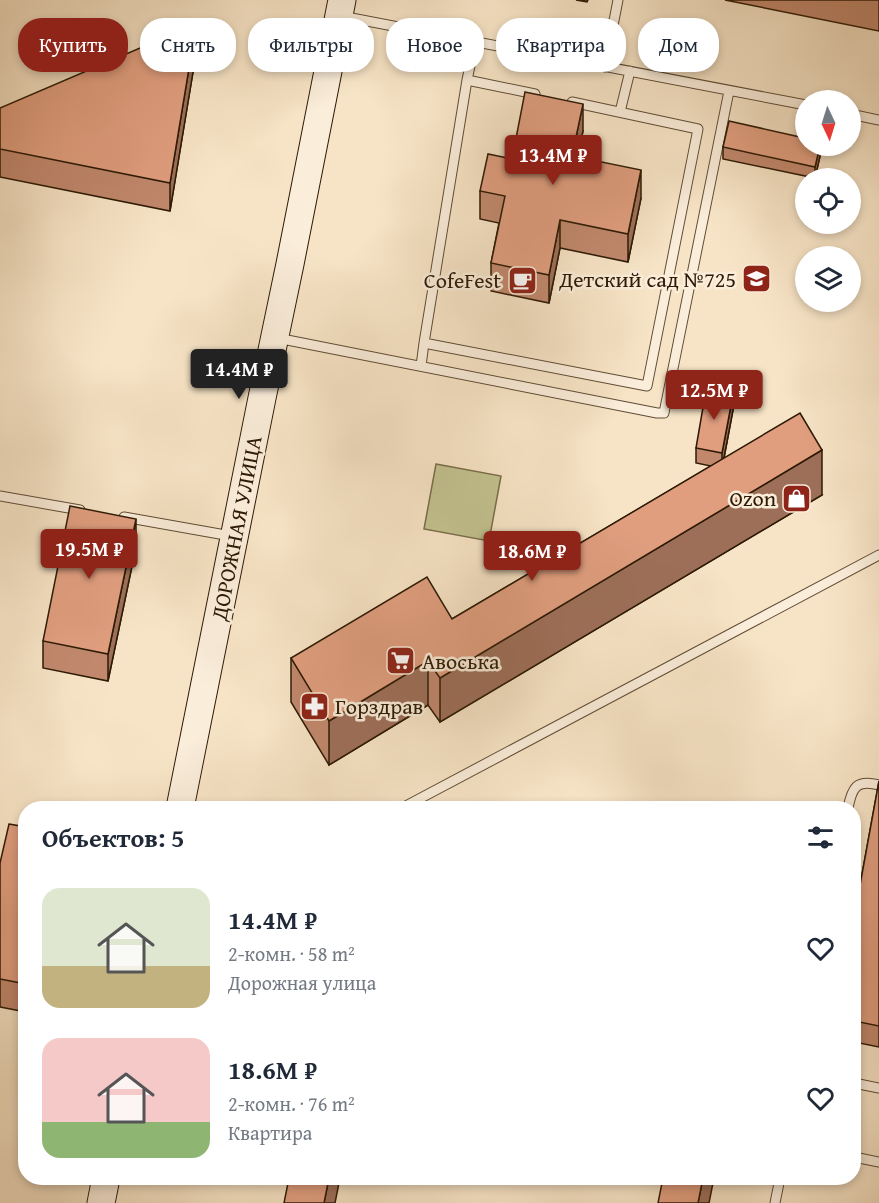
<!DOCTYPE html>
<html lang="ru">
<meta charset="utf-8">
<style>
body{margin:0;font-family:"Gentium Book Plus",serif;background:#f6f6f7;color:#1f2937;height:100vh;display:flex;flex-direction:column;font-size:22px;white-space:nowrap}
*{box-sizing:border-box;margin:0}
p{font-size:20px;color:#747a83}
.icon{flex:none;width:33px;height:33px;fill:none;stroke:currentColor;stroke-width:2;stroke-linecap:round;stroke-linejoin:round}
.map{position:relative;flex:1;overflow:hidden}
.panel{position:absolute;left:18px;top:801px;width:843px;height:384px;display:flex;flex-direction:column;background:#fff;border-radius:24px;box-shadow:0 3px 9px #0003}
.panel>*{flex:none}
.hud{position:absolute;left:18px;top:18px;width:843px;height:54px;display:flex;gap:12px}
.needle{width:39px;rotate:176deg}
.controls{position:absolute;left:795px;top:90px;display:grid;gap:12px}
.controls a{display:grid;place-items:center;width:66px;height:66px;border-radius:50%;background:#fff;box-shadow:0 3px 9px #0003;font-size:30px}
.price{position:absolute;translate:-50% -51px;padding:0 14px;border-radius:6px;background:#8f2418;color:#fff;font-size:20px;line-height:39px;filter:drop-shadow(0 2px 3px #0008)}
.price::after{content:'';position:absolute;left:50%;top:36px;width:18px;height:14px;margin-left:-9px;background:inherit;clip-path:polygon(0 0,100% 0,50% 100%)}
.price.selected{background:#222;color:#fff}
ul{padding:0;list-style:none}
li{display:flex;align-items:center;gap:18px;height:150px;padding:0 24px}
li span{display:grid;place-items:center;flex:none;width:168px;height:120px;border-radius:18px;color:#555}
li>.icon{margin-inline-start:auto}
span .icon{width:72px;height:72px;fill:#fffc;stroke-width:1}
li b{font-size:26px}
h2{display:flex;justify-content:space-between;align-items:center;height:72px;padding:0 24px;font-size:26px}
.tag{padding:0 21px;border-radius:24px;background:#fff;box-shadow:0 3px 9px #0003;font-size:21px;line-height:54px}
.tag.selected{background:#8f2418;color:#fff}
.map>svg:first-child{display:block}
.green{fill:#c3c290;stroke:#786e4a;stroke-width:1.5}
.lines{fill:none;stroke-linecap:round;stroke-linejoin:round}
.service-casing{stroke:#604c35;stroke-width:11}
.secondary-casing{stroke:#2d1a05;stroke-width:29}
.service{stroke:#faedda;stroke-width:9}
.secondary{stroke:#faedda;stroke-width:27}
.wall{fill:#c1886d;stroke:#2d1a05;stroke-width:1.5}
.shaded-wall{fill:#9d6f59;stroke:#2d1a05;stroke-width:1.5}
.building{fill:#e09e7f;stroke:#2d1a05;stroke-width:1.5}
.labels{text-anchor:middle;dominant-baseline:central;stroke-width:5;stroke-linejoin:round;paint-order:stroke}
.poi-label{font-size:22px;fill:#2d1a05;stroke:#faedda;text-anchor:end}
.street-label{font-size:22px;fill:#2d1a05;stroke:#faedda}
</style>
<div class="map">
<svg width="879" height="1203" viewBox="0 0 879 1203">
<rect width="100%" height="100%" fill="#f7e4c6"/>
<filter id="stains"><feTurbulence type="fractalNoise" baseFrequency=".00333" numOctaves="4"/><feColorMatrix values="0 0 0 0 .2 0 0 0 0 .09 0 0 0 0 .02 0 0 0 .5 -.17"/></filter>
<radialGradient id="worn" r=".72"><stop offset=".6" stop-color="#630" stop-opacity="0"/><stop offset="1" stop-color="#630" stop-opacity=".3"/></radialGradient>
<path class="green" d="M436,464l65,12 -12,65 -65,-12z"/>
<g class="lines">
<defs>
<path id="service" d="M341,16l465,89
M475,42l-8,38 68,14
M605,67l13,-67
M467,80l-43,263 223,43 51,-257 -126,-27
M620,112l10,-41
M850,114l29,6
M277,338l380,75h7l65,-322
M421,366l3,-23
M0,496l80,14
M124,517l107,19
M402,808l477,-253
M848,808c4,-20 8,-29 31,-23
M854,1083l25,5
M854,1157l25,5
M775,1203l5,-25"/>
<path id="secondary" d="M180,808l82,-410 28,-134 52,-264
M101,1203l5,-25"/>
</defs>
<use href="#service" class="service-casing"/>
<use href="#secondary" class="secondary-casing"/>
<use href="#service" class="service"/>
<use href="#secondary" class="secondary"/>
</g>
<path class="wall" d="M576,0h12l-1,2z
M725,0h154v31z
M193,72l-23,139 -170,-34v-69z
M583,131l-6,26 64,41 -13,64 -68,-14 -11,55 -58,-12v-28l8,-40 -19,-4v-28l32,-32z
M821,146v6l-6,26 -92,-19v-12z
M733,410l-9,48 98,37 -382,227 -12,-17 -99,60 -38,-63v-44l161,-39 259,-153 -15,-3v-15z
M136,547l-28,134 -65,-13v-27z
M879,781v266l-25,-5v-124z
M26,827v185l-26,-5v-144z"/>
<path class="shaded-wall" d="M193,44v28l-23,139v-28z
M583,104v27l-11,53v-28z
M820,146h1v6l-6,26v-11z
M641,170v28l-13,64v-28z
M560,220v28l-11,55v-28z
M733,395v15l-11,58v-15z
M822,450v45l-382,227v-44z
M136,519v28l-28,134v-27z
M428,661v44l-99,60v-44z
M329,1178h11l-5,25h-11z
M703,1178h11l-5,25h-11z"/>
<path class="building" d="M161,39l32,5 -23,139 -170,-34v-41z
M525,92l58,12 -11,52 69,14 -13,64 -68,-14 -11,55 -58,-12 14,-67 -25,-5 8,-37 24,5z
M729,121l71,16v-2l6,1v10h14l-5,21 -92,-20z
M706,390l27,5 -11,58 -26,-5z
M800,413l22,37 -382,228 -12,-17 -99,60 -38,-63 136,-81 25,42z
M70,506l66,13 -28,135 -65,-13z
M879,781v245l-25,-5v-103z
M9,824l17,3v157l-26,-5v-116z
M289,1178h40l-5,25h-40z
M663,1178h40l-5,25h-40z"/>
<defs>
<symbol id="school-square" viewBox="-11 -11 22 22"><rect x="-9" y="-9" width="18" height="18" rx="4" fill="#8f2418" stroke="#faedda"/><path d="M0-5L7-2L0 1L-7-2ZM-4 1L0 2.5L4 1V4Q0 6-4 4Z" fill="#fff"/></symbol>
<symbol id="cafe-square" viewBox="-11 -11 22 22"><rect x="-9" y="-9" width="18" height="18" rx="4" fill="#8f2418" stroke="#faedda"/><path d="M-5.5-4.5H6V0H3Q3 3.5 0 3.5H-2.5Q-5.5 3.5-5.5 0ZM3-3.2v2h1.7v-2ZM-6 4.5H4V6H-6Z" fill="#fff"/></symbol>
<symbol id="shop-square" viewBox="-11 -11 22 22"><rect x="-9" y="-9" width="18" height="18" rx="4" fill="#8f2418" stroke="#faedda"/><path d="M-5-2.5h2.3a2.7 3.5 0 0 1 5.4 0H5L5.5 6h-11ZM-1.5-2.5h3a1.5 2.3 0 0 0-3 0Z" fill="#fff"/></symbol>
<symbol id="supermarket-square" viewBox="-11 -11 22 22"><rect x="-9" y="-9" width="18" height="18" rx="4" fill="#8f2418" stroke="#faedda"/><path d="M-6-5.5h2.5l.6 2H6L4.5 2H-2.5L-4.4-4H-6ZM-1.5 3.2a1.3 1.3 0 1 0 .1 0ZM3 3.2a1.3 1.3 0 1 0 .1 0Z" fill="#fff"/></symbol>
<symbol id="pharmacy-square" viewBox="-11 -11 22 22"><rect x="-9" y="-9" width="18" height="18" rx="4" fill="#8f2418" stroke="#faedda"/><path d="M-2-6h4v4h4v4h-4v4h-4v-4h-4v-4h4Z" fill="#fff"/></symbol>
</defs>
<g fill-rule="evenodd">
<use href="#school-square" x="740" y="262" width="33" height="33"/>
<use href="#cafe-square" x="506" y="264" width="33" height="33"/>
<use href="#shop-square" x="780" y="482" width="33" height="33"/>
<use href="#supermarket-square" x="384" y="644" width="33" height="33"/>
<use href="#pharmacy-square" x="298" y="690" width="33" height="33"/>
</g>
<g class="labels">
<g class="poi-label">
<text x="736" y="279">Детский сад №725</text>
<text x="501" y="280">CofeFest</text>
<text x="776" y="498">Ozon</text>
<text x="422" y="661" text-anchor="start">Авоська</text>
<text x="335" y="706" text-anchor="start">Горздрав</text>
</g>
<g class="street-label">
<text transform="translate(236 528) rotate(-79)">ДОРОЖНАЯ УЛИЦА</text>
</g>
</g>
<rect width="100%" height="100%" filter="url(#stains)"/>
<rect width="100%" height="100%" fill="url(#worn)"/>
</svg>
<div class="controls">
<a><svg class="needle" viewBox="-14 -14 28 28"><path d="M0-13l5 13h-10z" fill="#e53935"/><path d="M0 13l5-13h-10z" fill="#747a83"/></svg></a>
<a><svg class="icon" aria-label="locate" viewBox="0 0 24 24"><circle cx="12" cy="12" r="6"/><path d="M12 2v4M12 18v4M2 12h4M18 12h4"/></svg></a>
<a><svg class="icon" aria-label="layers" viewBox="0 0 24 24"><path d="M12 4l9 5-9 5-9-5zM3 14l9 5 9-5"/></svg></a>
</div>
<b class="price" style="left:553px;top:186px">13.4M ₽</b>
<b class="price selected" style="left:239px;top:400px">14.4M ₽</b>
<b class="price" style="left:714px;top:421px">12.5M ₽</b>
<b class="price" style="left:89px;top:580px">19.5M ₽</b>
<b class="price" style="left:532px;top:582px">18.6M ₽</b>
<div class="hud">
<a class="tag selected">Купить</a>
<a class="tag">Снять</a>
<a class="tag">Фильтры</a>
<a class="tag">Новое</a>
<a class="tag">Квартира</a>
<a class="tag">Дом</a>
</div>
<section class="panel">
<h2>Объектов: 5<svg class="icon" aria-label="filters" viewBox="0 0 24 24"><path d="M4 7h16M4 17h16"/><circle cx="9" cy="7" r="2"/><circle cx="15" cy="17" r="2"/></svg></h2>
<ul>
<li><span style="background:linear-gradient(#dfe7d0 65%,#c2b280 0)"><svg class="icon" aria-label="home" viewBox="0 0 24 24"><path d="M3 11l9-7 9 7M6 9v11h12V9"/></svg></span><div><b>14.4M ₽</b><p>2-комн. · 58 m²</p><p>Дорожная улица</p></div><svg class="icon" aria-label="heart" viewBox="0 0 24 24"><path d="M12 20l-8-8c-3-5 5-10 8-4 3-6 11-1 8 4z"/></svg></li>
<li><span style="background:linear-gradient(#f6c9c9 70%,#8fb573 0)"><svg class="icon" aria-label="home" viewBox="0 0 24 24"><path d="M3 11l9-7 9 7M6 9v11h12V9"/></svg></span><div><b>18.6M ₽</b><p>2-комн. · 76 m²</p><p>Квартира</p></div><svg class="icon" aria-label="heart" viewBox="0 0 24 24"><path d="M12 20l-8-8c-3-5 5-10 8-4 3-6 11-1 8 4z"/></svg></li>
</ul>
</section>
</div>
